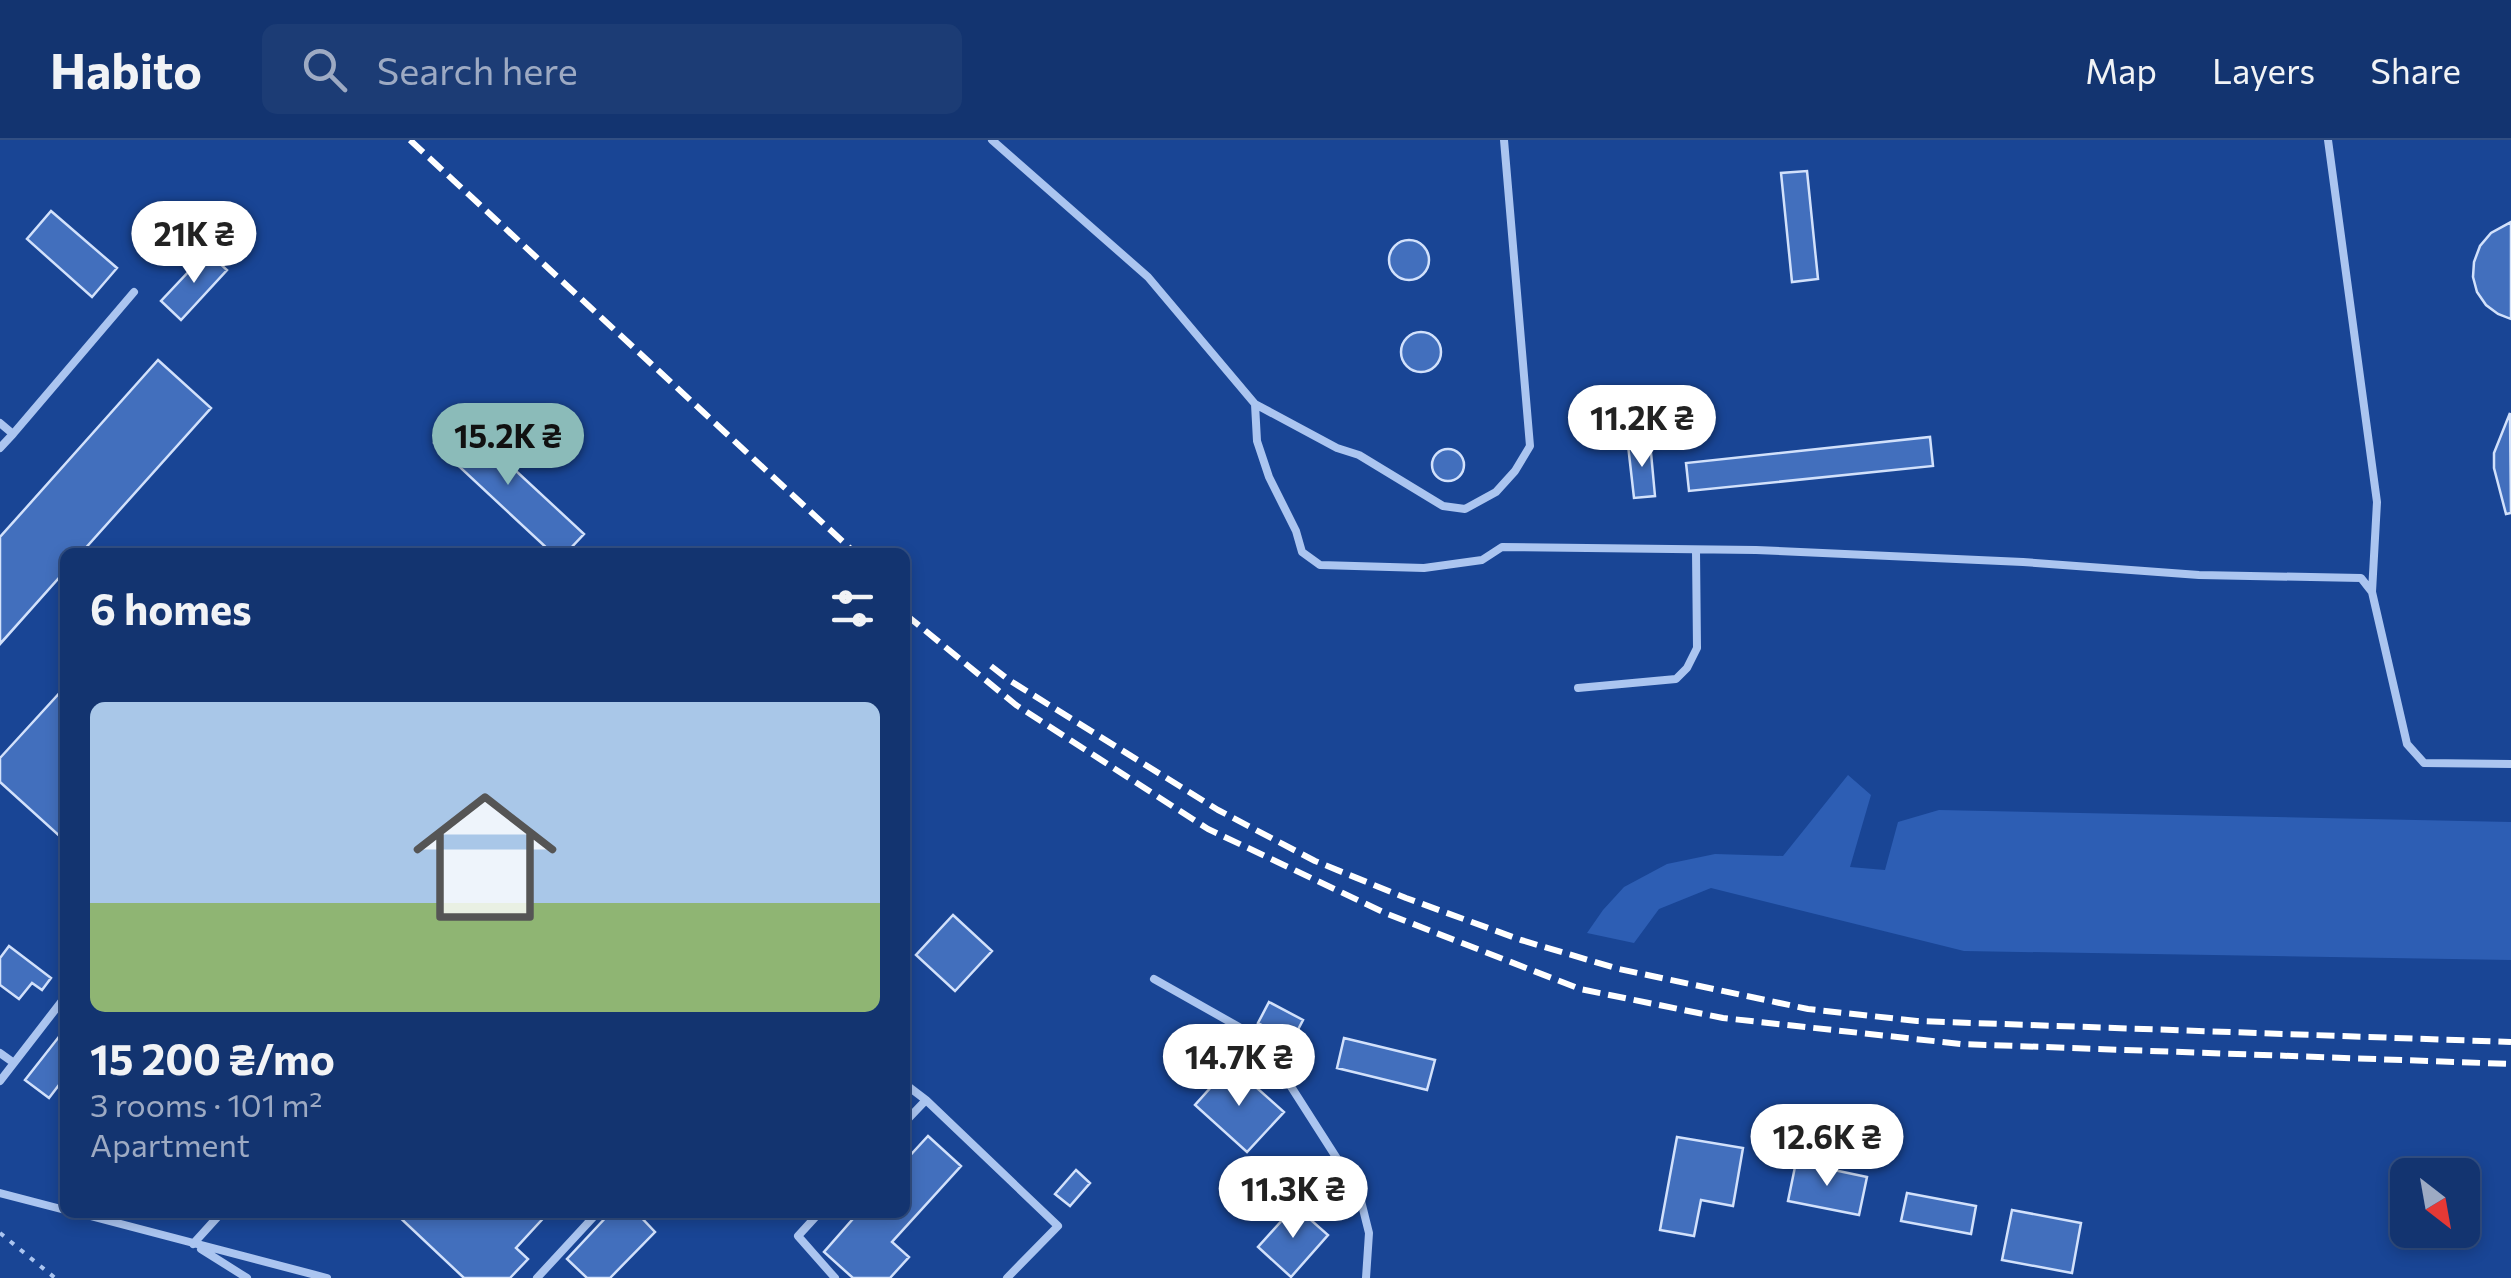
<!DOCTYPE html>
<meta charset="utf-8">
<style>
body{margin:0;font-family:Commissioner,sans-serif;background:#1c3c75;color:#f1f3f6;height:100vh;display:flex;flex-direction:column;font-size:38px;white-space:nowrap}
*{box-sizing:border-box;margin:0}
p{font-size:32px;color:#9daac3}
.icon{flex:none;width:55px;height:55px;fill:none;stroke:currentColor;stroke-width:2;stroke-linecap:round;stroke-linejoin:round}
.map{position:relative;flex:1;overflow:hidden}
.side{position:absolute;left:60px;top:408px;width:850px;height:670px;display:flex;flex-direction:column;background:#133470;border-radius:15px;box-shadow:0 5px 15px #0003,0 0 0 2px #324f83}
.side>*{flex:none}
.needle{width:65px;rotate:149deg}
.fabs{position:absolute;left:2390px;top:1018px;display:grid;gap:20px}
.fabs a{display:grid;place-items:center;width:90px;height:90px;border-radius:15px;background:#133470;box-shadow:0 5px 15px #0003,0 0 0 2px #324f83;font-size:50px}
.price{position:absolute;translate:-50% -85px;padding:0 22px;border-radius:35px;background:#fff;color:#222;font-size:32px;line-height:65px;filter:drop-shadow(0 2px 5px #0008)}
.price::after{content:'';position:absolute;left:50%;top:60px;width:30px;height:22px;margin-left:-15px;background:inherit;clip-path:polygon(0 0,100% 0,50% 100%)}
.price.selected{background:#8bbbb9;color:#111}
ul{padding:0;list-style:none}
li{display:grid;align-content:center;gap:20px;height:530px;padding:0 30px}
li+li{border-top:2px solid #324f83}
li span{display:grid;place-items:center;height:310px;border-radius:15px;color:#555}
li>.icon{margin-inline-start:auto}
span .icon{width:180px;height:180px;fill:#fffc;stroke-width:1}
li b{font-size:42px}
h2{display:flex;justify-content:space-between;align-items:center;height:120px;padding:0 30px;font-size:42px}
header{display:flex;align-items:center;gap:60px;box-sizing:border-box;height:140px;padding:0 50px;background:#133470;border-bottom:2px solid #324f83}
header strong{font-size:48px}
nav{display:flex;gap:55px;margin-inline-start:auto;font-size:35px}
.search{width:700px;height:90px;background:#1c3c75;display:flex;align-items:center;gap:25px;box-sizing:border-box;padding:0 35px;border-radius:15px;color:#9daac3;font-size:38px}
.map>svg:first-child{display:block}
.green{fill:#2d5eb4}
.building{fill:#426fbd;stroke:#d2e1fb;stroke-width:2.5}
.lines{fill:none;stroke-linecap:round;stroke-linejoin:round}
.path{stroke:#abc5f0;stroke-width:4;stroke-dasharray:5 8;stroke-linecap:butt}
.lane{stroke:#abc5f0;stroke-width:8}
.rail{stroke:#fff;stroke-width:6;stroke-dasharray:18 8;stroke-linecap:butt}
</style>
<header>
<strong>Habito</strong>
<div class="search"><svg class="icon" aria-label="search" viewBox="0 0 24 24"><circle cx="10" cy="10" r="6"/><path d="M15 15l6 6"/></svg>Search here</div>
<nav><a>Map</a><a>Layers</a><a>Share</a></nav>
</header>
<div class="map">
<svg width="2511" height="1138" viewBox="0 0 2511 1138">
<rect width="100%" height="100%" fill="#194595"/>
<path class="green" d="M1848,635l23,20 -21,72 35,3 13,-48 41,-12 572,12v138l-547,-9 -253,-63 -52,21 -25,34 -47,-10 16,-23 21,-23 43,-23 48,-10 68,2z"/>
<path class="building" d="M1807,31l11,108 -26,3 -11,-109z
M51,71l66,57 -25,29 -65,-58z
M2511,82v97l-13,-5 -12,-9 -9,-13 -4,-15 1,-15 6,-16 11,-13z
M1389 120a20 20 0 1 1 40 0a20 20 0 1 1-40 0Z
M207,112l20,18 -46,50 -20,-19z
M1401 212a20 20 0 1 1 40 0a20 20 0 1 1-40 0Z
M158,220l53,48 -129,144h-17v19l-65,73v-107z
M2510,273l1,100 -5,1 -12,-46v-15z
M458,277l126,117 -17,18h-16l-117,-109z
M1930,297l3,29 -244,25 -3,-28z
M1650,302l5,54 -21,2 -6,-53z
M1432 325a16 16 0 1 1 32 0a16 16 0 1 1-32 0Z
M65,547v154l-65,-59v-24z
M953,775l39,36 -37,40 -39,-36z
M9,806l42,32 -9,12 -10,-7 -13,16 -19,-14v-27z
M1269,862l34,18 -11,21 -34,-18z
M65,889v48l-16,21 -24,-18z
M1344,898l91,22 -8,30 -90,-22z
M1231,925l53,47 -37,40 -52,-47z
M928,996l33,30 -69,76 17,15 -19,21h-37l-29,-26 35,-40h46v-51z
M1677,997l66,11 -10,58 -32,-6 -7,36 -34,-6z
M1796,1022l71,15 -8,38 -71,-14z
M1076,1030l14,13 -20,23 -15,-12z
M1907,1053l69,13 -5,28 -70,-13z
M1295,1066l33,29 -37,42 -33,-30z
M2012,1070l69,13 -9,50 -70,-13z
M394,1072h155l-33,36 12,11 -18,19h-46z
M611,1072h25l19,20 -45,46h-23l-20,-19z"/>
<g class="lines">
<path class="path" d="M0,1093l55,45"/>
<path class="lane" d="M992,0l156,137 107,127 2,37 12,36 27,54 6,21 18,13 104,3 58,-8 20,-13 254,3 267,12 176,13 162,3 11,14 35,152 17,19 87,1
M2328,0l49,362 -5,90
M1255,264l82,44 22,7 84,51 22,3 31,-17 19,-21 15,-25 -26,-306
M0,283l13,11 121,-142
M0,308l13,-14
M1578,548l98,-9 11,-11 10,-20 -1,-97
M1154,839l85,48 28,22 92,144 10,40 -3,45
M0,913l14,10
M0,941l65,-84
M905,944l21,16 -21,22
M926,960l132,126 -51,52
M0,1053l65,17
M75,1072l252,66
M820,1072l-22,24 37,42
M193,1104l29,-32
M201,1109l46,29
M537,1138l61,-66"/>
<path class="rail" d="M410,0l444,412
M905,474l111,91 192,124 177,84 195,76 143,29 238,26 550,20
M991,526l18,14 209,130 97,51 91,37 115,42 98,29 189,40 109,12 594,21"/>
</g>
</svg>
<div class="fabs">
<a><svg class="needle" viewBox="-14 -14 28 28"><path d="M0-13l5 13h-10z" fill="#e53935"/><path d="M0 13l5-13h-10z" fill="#9daac3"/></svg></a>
</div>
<b class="price" style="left:194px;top:146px">21K ₴</b>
<b class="price" style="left:1642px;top:330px">11.2K ₴</b>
<b class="price selected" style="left:508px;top:348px">15.2K ₴</b>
<b class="price" style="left:1239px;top:969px">14.7K ₴</b>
<b class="price" style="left:1827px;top:1049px">12.6K ₴</b>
<b class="price" style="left:1293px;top:1101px">11.3K ₴</b>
<section class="side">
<h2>6 homes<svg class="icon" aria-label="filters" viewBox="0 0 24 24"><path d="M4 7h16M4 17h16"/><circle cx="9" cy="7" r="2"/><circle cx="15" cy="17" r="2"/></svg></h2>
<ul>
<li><span style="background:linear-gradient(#a9c7e8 65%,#8fb573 0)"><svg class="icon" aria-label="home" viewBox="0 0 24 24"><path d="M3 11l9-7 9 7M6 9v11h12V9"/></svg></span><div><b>15 200 ₴/mo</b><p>3 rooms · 101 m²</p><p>Apartment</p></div></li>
</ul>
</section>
</div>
